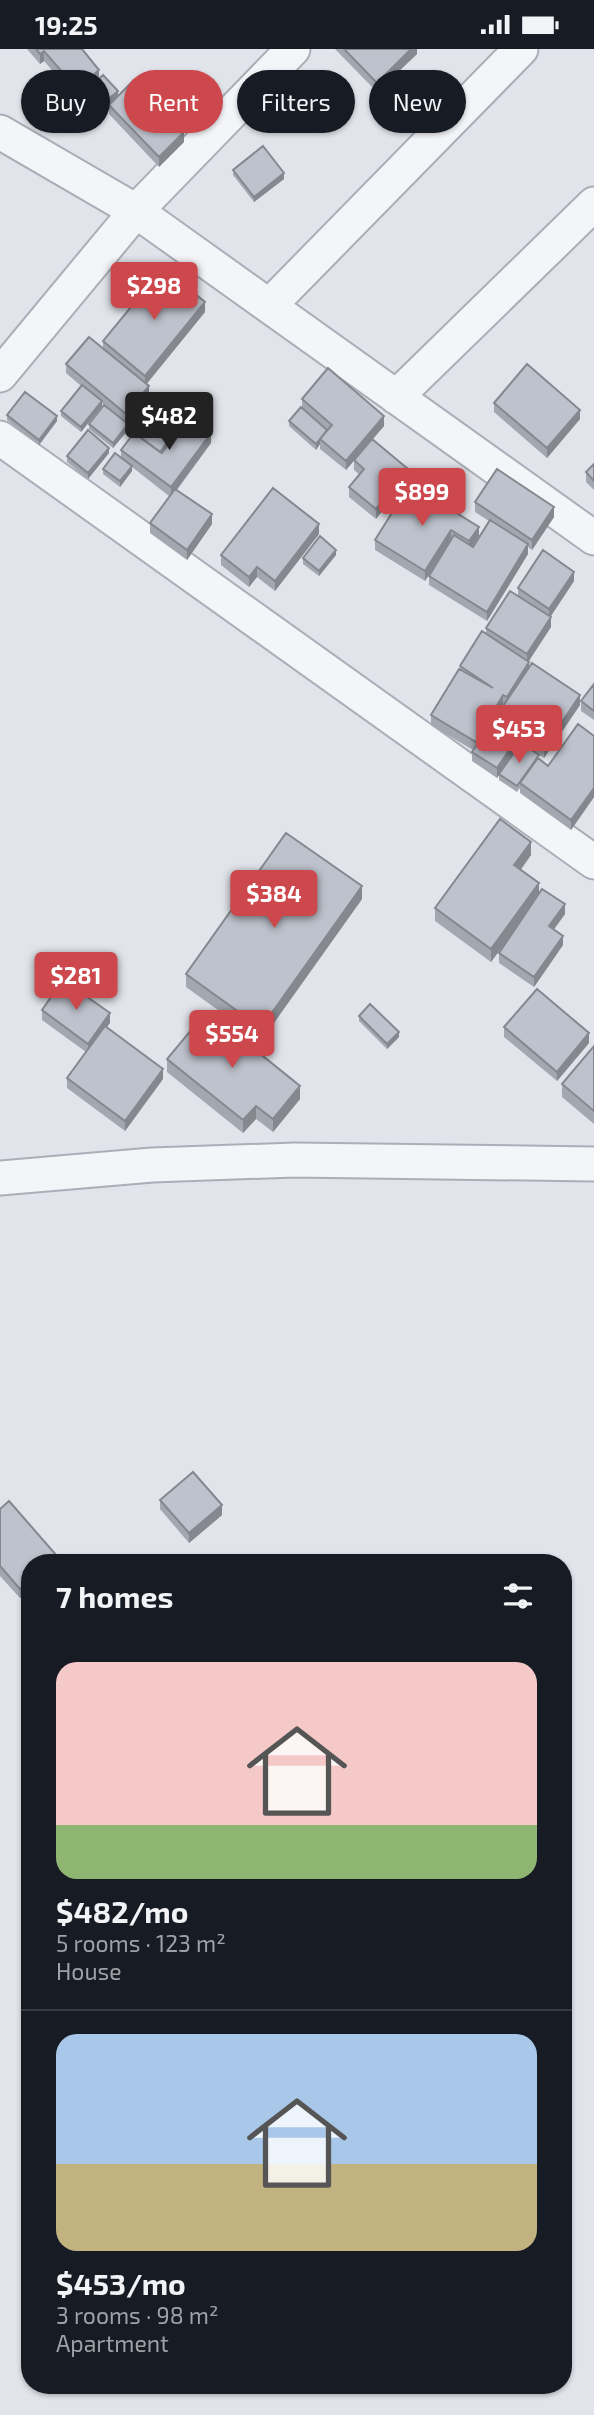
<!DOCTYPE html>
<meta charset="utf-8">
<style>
body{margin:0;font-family:"Exo 2",sans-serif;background:#242831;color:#f1f3f6;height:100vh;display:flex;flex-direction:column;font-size:26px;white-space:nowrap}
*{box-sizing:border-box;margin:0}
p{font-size:23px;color:#9ea1a6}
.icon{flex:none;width:38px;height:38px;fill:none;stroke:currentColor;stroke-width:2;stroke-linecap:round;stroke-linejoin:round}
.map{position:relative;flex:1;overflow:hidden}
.details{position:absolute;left:21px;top:1505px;width:551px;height:840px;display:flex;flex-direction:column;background:#171b24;border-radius:28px;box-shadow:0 2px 5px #0004}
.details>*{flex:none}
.hud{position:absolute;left:21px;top:21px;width:553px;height:63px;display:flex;gap:14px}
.price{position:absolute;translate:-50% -60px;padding:0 16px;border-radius:7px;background:#cd484d;color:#fff;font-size:23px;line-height:46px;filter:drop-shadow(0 2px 4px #0008)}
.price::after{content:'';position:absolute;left:50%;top:42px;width:21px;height:16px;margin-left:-10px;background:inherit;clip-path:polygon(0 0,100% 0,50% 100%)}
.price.active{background:#222;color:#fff}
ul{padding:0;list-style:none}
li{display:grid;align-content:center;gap:14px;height:371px;padding:0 35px}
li+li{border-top:2px solid #363941}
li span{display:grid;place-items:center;height:217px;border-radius:21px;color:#555}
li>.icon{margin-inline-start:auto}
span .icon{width:126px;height:126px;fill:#fffc;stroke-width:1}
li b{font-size:30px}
h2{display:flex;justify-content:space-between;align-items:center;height:84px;padding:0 35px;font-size:30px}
.pill{padding:0 24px;border-radius:32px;background:#171b24;box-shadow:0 2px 5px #0004;font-size:24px;line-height:63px}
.pill.active{background:#cd484d;color:#fff}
.status{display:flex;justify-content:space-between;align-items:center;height:49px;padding:0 35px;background:#171b24;direction:ltr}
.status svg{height:19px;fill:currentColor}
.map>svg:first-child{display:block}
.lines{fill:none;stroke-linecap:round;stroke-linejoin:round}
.street-casing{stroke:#aaaeb7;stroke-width:37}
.street{stroke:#f4f5f8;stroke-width:33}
.wall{fill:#a3a7af}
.shaded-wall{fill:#85888f}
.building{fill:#bec2cc;stroke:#85888f;stroke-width:2}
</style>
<div class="status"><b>19:25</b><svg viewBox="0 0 49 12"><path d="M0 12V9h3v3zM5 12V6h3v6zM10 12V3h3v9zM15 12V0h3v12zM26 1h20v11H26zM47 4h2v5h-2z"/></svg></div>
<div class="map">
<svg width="594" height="2366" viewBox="0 0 594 2366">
<rect width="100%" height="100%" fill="#e1e4ea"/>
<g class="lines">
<defs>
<path id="street" d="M0,83l136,79 458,327
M269,257l252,-257
M0,326l136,-164 157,-162
M396,348l198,-193
M0,389l594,424
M0,1129l152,-13 143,-5 299,4"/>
</defs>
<use href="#street" class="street-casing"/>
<use href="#street" class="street"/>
</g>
<path class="wall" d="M27,0h55l17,29 19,18 -14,12 -14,-15v-5l-13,11 -33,-38 -4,3z
M335,0h82v5l-40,38z
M109,56l75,37 -25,25 -50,-53z
M233,121l51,9 -30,23 -21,-27z
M205,263l-59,72 3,12 -22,27 1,7 -15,18 -24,-19v-5l15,-19 -2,-2v3l-21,26 -20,-16v-5l20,-25 -15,-13v-9l37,-15v-8z
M302,350l82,27 -11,13 35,40 -32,40 -27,-22v-10l11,-12 -6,-5v-10l-8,10 -26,-21v-5l-4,6 -27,-24v-5l13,-14z
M494,354l86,16 -33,39 -53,-46z
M7,366l50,6 -18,24 -32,-25z
M185,374l26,20 -34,47 35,34 -25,36 -37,-27v-10l19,-27 -37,-29v4l-12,16 -17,-13v-5l18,-11v-8z
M109,404l-21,26 -21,-17v-6z
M594,415v26l-8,-8v-10z
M410,435l69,52 -7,11h1l16,-26 -14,-9v-10l79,15 -22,33 -4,-3v7l-41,67 -58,-36v-9l22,-37 -26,42 -50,-31v-10z
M319,485l-44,57 -18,-14 -8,10 -28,-22v-10z
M336,506l-17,21 -16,-12v-6z
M574,532l-24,36 1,10 -23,34 1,7 51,37 -36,53 -23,-15 18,16 9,7 46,-30v61l-23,33 -51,-37v-5l-3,4 -18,-12v-5l-2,3 -25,-17v-9l1,-2 -42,-25v-10l29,-46v-3l26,-32v-6l32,-32v-8z
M594,635v36l-13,-9v-10z
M531,806l-10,15 18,24 26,20 -11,15 9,16 -29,42 -35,-24v-10l15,-22 -23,31 -56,-41v-13z
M362,850l-101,142 -75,-54v-13z
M42,961l68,13 -4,4 57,52 -38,52 -58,-43v-10l19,-26 -44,-32z
M359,967l40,21 -12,12 -28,-28z
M504,978l85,16 -32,38 -53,-44z
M594,997v78l-32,-27v-13z
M167,1010l133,40 -27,33 -17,-13 -13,14 -76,-61z
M160,1451l62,15 -33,28 -29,-34z
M0,1460l57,54h-27v26l-10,9 -20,-22z"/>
<path class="shaded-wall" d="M411,0h6v5l-40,38v-9z
M44,2v10l-4,3v-10z
M99,21v9l-22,20v-10z
M118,42v5l-14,12v-5z
M184,83v10l-25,25v-10z
M284,124v6l-30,23v-5z
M205,253v10l-60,74v-10z
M149,337v10l-23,28v-10z
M102,352v5l-21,26v-5z
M580,361v9l-33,39v-10z
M57,367v5l-18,24v-5z
M384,367v10l-38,44v-9z
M185,370v5l-25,33v-5z
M128,375v6l-15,18v-5z
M327,381l-7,9v5l-4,6v-6z
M211,384v10l-40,54v-10z
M109,399v5l-21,26v-6z
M132,417v5l-12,16v-6z
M408,420v10l-32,40v-10z
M554,458v10l-22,33v-10z
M212,465v10l-25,36v-10z
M319,475v10l-44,57v-10z
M479,478v9l-10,15v-10z
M451,481v9l-26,42v-10z
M528,495v10l-41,67v-9z
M336,501v5l-17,21v-5z
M257,518v10l-8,10v-10z
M574,523v9l-25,38v-10z
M551,568v10l-24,37v-10z
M529,613v9l-22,36v-10z
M503,646v9l-27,47v-9z
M580,646v10l-36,53v-9z
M521,684v10l-24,35v-10z
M594,739v9l-23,33v-10z
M531,793v13l-17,23v-13z
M539,834v13l-48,66v-13z
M362,837v13l-101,142v-13z
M565,855v10l-16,22v-10z
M563,887v9l-29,42v-10z
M110,964v10l-22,30v-9z
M399,983v5l-12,12v-5z
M589,984v10l-32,38v-9z
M163,1020v10l-38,52v-10z
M300,1037v13l-27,33v-13z
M256,1057v13l-13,14v-13z
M222,1456v10l-33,28v-10z
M57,1507v7h-8z
M30,1531v9l-10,9v-9z"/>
<path class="building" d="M36,0h46l17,21 -22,19 -33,-38 -4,3z
M344,0h67l-34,34z
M103,26l15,16 -14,12 -14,-16z
M133,32l51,51 -25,25 -50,-52z
M263,97l21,27 -30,24 -21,-27z
M163,219l42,34 -60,74 -42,-35z
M89,288l60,49 -23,28 -60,-50z
M527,315l53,46 -33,38 -53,-45z
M328,319l56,48 -38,45 -26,-22 12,-14 -30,-26z
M82,336l20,16 -21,26 -20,-16z
M25,343l32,24 -18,24 -32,-25z
M158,350l27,20 -25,33 -27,-20z
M104,356l24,19 -15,19 -24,-19z
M301,358l26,23 -11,14 -27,-23z
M189,368l22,16 -40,54 -50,-37 13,-17 28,20z
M88,381l21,18 -21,25 -21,-17z
M372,390l36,30 -32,40 -27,-22 15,-18 -10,-9z
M115,404l17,13 -12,15 -17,-12z
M594,415v17l-8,-9z
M497,420l57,38 -22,33 -57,-38z
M410,435l69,43 -10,14 -18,-11 -26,41 -50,-31z
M273,439l46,36 -44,57 -18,-14 -8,10 -28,-22z
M175,440l37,25 -25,36 -37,-27z
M490,471l38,24 -41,68 -58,-36 25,-41 19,12z
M320,487l16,14 -17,21 -16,-13z
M543,501l31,22 -25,37 -31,-21z
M510,542l41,26 -24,37 -41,-26z
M482,582l47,31 -22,35 -4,-2 -27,47 -45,-27 28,-46 34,19 -33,-22z
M532,614l48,32 -36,54 -23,-16 -24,35 -25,-16z
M594,635v27l-13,-10z
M578,675l16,12v52l-23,32 -51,-37 18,-25 10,8z
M521,694l18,12 -22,31 -18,-12z
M500,770l31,23 -17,23 25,18 -48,66 -56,-41z
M286,784l76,53 -101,142 -75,-54z
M542,840l23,15 -16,22 14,10 -29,41 -35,-24z
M63,931l47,33 -22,31 -46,-34z
M537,940l52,44 -32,39 -53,-45z
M370,955l29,28 -12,12 -28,-28z
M207,962l93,75 -27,33 -17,-13 -13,14 -76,-61z
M105,977l58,43 -38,52 -58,-43z
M594,997v65l-32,-27z
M193,1423l29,33 -33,28 -29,-33z
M9,1452l48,55 -8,7h-19v17l-10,9 -20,-23v-57z
M120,1510l3,4h-8z"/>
</svg>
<b class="price" style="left:154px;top:273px">$298</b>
<b class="price active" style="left:169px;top:403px">$482</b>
<b class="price" style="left:422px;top:479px">$899</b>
<b class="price" style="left:519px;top:716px">$453</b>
<b class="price" style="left:274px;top:881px">$384</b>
<b class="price" style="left:76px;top:963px">$281</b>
<b class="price" style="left:232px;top:1021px">$554</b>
<div class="hud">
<a class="pill">Buy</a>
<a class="pill active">Rent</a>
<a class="pill">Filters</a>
<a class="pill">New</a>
</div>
<section class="details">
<h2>7 homes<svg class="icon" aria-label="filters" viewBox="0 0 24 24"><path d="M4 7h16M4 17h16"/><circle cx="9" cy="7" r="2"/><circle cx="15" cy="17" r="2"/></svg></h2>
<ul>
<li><span style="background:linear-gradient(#f6c9c9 75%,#8fb573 0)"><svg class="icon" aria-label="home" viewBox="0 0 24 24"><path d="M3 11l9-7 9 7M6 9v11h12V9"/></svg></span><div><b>$482/mo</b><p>5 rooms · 123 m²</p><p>House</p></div></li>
<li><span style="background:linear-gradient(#a9c7e8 60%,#c2b280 0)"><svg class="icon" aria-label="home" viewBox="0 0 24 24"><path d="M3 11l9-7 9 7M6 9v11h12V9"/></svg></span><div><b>$453/mo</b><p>3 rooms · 98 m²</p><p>Apartment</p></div></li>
</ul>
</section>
</div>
